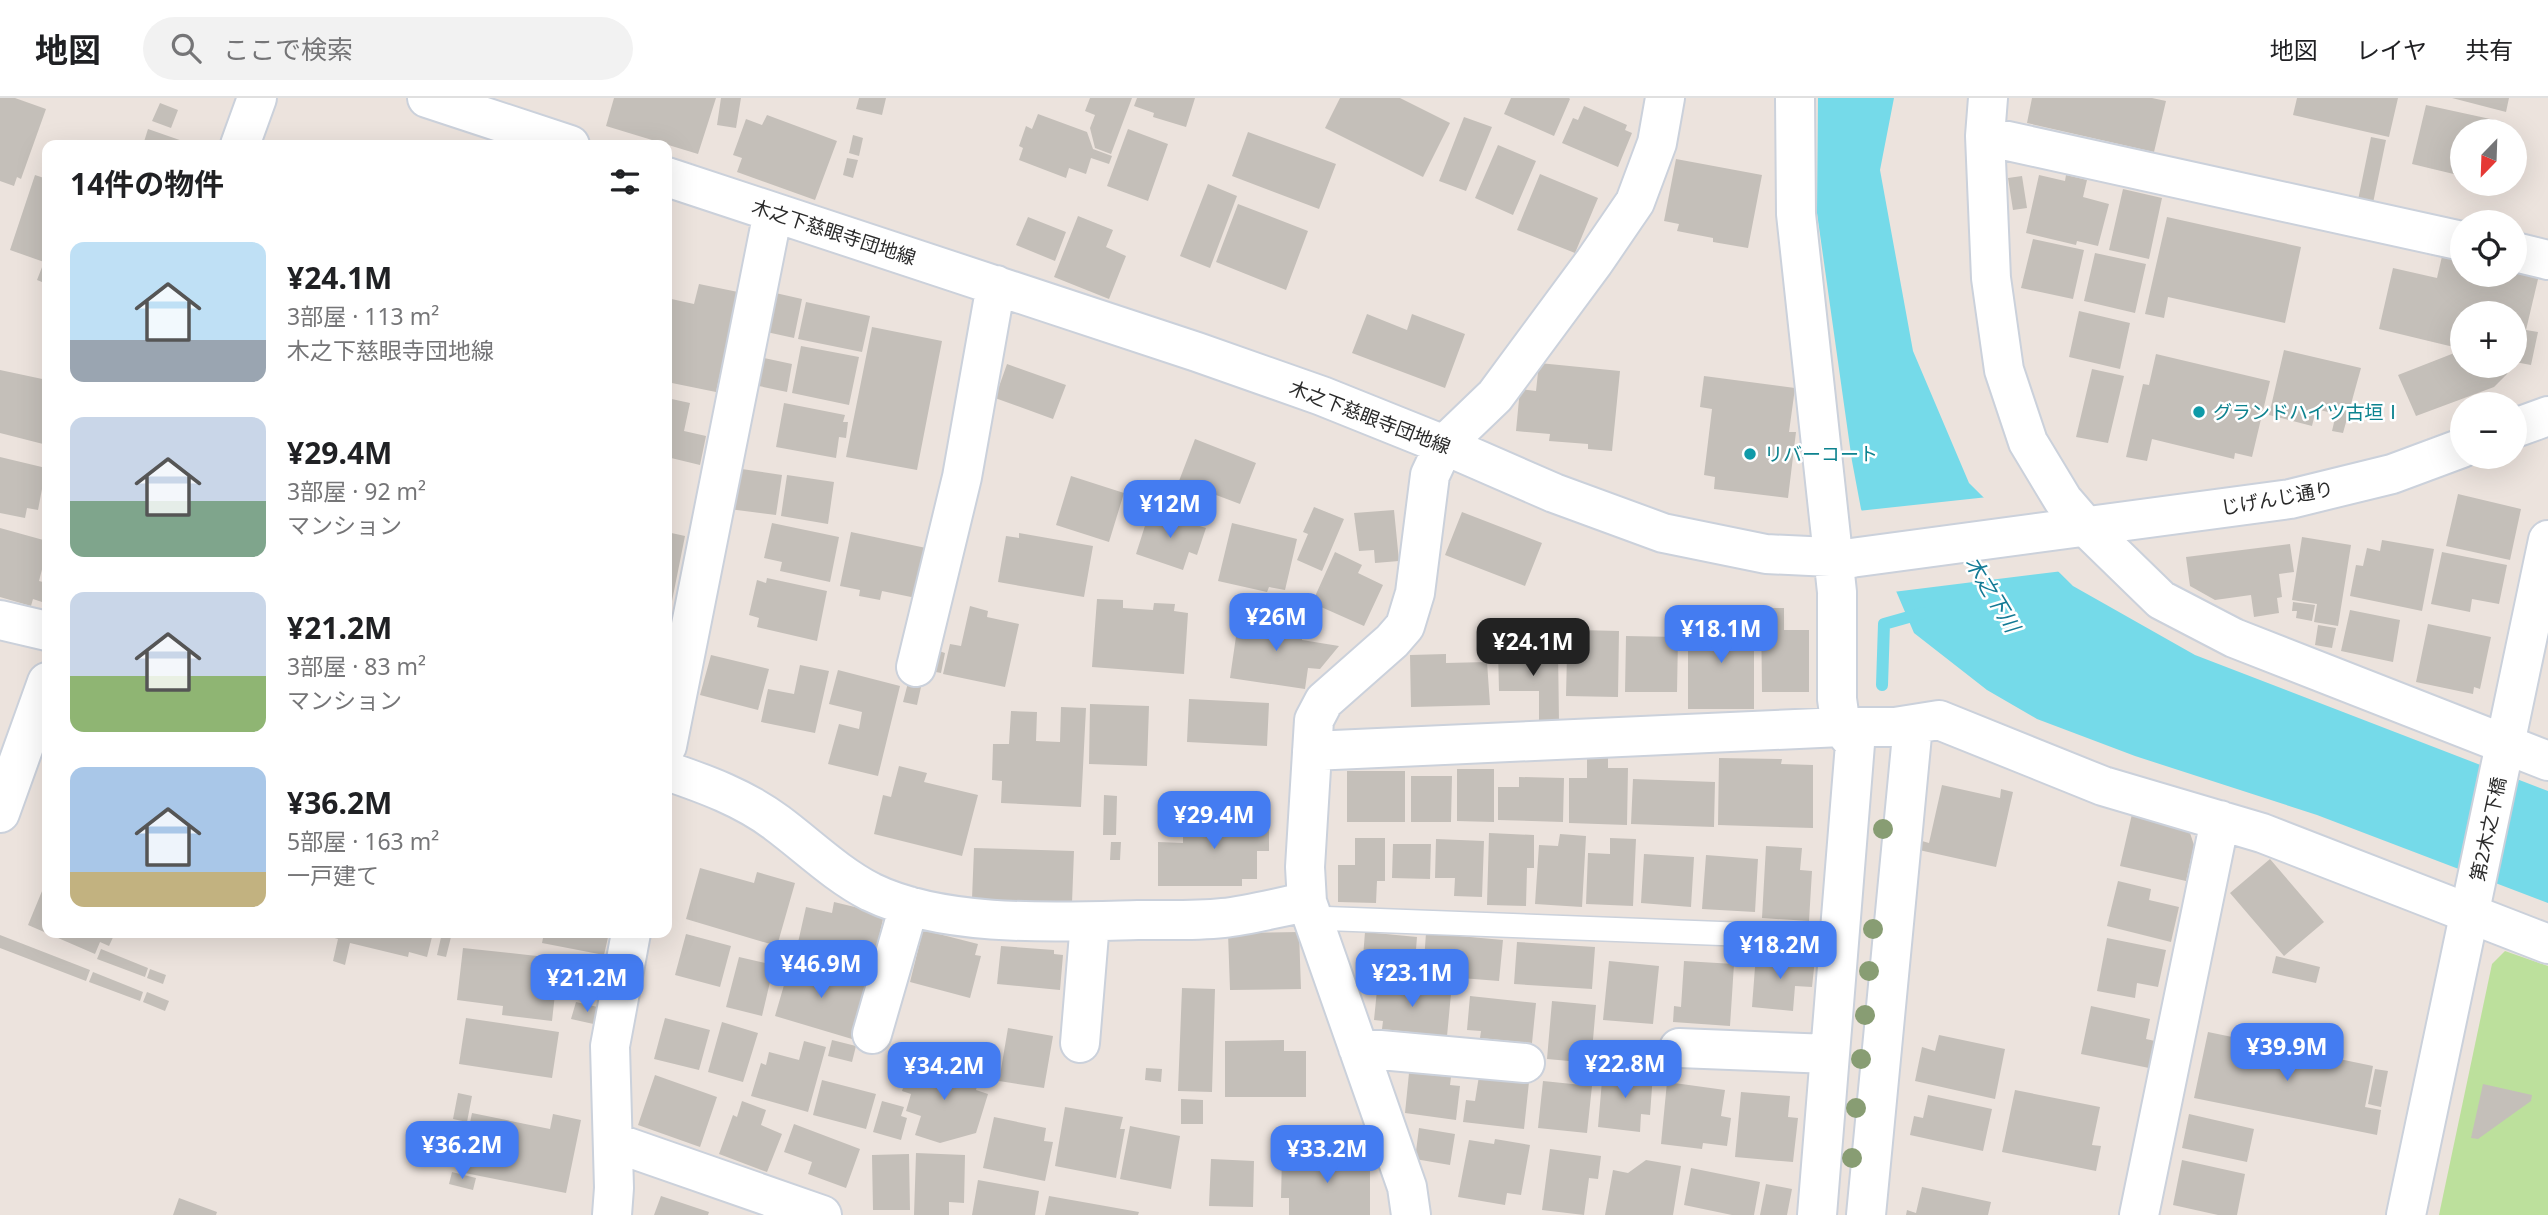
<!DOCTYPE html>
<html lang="ja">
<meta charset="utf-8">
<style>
body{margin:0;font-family:"Noto Sans","Noto Sans JP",sans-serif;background:#f2f2f2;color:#202124;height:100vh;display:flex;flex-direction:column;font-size:26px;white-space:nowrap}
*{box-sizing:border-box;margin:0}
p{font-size:23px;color:#757577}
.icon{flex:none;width:38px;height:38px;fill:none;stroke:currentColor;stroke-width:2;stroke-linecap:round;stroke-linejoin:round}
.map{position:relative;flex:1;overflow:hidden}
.sheet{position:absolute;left:42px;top:42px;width:630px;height:798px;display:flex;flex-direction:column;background:#fff;border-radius:14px;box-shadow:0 7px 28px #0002}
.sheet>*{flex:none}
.needle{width:46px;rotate:203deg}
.controls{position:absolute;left:2450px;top:21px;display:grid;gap:14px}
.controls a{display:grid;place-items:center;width:77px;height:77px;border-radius:50%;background:#fff;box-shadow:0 7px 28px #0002;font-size:35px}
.price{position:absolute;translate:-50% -60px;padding:0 16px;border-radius:14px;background:#447cf1;color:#fff;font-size:23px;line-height:46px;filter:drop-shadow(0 2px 4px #0008)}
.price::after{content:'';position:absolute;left:50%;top:42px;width:21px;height:16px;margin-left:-10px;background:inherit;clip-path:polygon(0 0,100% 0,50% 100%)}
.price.on{background:#222;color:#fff}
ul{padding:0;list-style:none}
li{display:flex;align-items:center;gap:21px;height:175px;padding:0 28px}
li span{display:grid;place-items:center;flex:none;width:196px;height:140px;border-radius:14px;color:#555}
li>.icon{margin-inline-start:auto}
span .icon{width:84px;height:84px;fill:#fffc;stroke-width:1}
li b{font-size:30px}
h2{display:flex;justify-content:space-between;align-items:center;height:84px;padding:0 28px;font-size:30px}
header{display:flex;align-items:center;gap:42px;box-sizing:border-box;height:98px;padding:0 35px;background:#fff;border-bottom:2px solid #e0e0e0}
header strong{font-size:33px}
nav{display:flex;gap:38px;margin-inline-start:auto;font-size:24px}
.search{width:490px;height:63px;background:#f2f2f2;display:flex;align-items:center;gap:18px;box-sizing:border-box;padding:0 24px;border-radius:38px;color:#757577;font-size:26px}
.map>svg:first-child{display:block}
.green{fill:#bce09c}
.water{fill:#75dae9}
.pier{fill:#ece3dd}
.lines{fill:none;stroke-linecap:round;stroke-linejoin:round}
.stream{stroke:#75dae9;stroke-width:12}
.building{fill:#c4bfb9}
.lane-casing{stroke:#cbd1db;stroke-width:26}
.street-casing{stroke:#cbd1db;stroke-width:42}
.secondary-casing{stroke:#cbd1db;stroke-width:42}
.lane{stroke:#fff;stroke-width:23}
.street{stroke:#fff;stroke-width:38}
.secondary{stroke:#fff;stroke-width:38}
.tree{fill:#889d73}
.culture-dot{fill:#0f9aa8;stroke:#fff;stroke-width:2.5}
.labels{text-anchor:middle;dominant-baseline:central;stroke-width:5;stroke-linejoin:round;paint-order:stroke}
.street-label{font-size:19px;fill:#2a2a2a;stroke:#fff}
.culture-label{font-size:19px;fill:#0d838f;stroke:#fff;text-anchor:start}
.water-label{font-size:21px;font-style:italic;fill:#137a95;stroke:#fff}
</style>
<header>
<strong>地図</strong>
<div class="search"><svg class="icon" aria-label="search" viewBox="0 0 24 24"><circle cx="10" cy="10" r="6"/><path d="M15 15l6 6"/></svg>ここで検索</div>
<nav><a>地図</a><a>レイヤ</a><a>共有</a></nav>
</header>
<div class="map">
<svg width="2548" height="1117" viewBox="0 0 2548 1117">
<rect width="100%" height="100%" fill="#ece3dd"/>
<path class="green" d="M2505,853l43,15v249h-109l53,-251z"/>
<path class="water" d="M1818,0h76l-14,72 33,181 56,132 104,103 122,69 353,136v112l-231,-88 -182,-59 -98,-37 -50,-29 -73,-57 -53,-124 -9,-48 -35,-248z"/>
<path class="pier" d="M1988,399l75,74 -170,21 -35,-81z"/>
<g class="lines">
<path class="stream" d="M1882,587l2,-61 39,-11"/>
</g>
<path class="building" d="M0,0h15l31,11 -25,70 -4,-2 -3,9 -14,-5z
M614,0h102l-18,56 -92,-28z
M721,0h20l-5,30 -19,-3z
M859,0h27l-4,17 -26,-6z
M1090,0h42l-21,56 -16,-6 -5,-20 5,-13 -10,-4z
M1137,0h58l-9,29 -33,-10 1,-4 -20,-7z
M1340,0h60l50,25 -27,54 -98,-49z
M1511,0h58l1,1 -16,37 -50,-22z
M2032,0h120l14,3 -12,51 -127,-29z
M2297,0h101l-9,39 -96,-22z
M2452,0h57l-3,14z
M160,5l18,7 -7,18 -19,-7z
M2426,7l78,17 -2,9h-40v45l-50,-12z
M1584,8l43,19 -2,5 7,3 -14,34 -56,-24 11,-25 5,2z
M1038,16l49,18 6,17 19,7 -3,8 -18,-6 -5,16 -17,-6 -3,10 -47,-18 4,-12 -4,-2 7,-20 6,3z
M767,17l70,26 -22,59 -78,-28 5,-14 -9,-3 13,-36 16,6z
M1464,19l28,10 -26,64 -27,-10z
M148,31l46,16h-51z
M1128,31l40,15 -20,57 -41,-15z
M1248,34l88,32 -17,45 -87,-33z
M853,37l10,3 -4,18 -10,-3z
M2371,39l15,3 -13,63 -15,-3z
M1498,47l38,16 -23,54 -38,-17z
M847,60l11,2 -5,18 -10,-3z
M1676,61l86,16 -14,73 -35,-6v-4l-36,-7 2,-7 -15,-3z
M1540,76l58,24 -23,55 -58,-23z
M35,77l12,4v105l-10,-4 7,-18 -34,-12z
M2039,77l26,6 1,-6 21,5 -4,17 26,7 -11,42 -21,-5 -1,4 -50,-12z
M2022,78l5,32 -14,2 -5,-32z
M1208,86l29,12 -27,72 -30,-12z
M2123,91l39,9 -13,61 -40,-9z
M1238,106l70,27 -22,59 -70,-28z
M1078,118l35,14 -7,17 20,9 -17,43 -55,-22z
M1028,119l38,15 -11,29 -39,-16z
M2167,119l134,30 -16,76 -117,-26 -4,21 -19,-4z
M2033,141l51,11 -11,49 -52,-11z
M2443,154l19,5v18h53v-6l24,6 -13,55 12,2 -7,33 -16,-3v-49h-53v36l-83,-20 14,-61 44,10z
M2095,155l51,11 -11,49 -51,-12z
M699,186l39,8 -22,100 -49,-10v-84l27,6z
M771,194l31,7 -8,39 -32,-7z
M806,204l64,14 -8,36 -64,-13z
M2079,213l51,12 -10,46 -51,-12z
M1367,216l40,16 5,-16 53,20 -20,54 -93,-35z
M872,229l70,14 -25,129 -71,-13z
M801,248l58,11 -10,48 -57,-12z
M2284,252l77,18 -18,65 -11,-2 4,-17 -20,-5 -4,17 -43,-11z
M2462,252v16h48l-3,8 -13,13 -78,29 -18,-41z
M2156,256l114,27 -18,76 -17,-4 -1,6 -82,-20 -5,22 -21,-4 17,-73 6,1z
M764,260l28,6 -5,28 -28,-6z
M1539,265l81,8 -8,80 -24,-2v-5l-39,-3 1,-7 -34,-3 4,-42 16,2z
M1007,266l59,21 -13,34 -58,-21z
M2092,271l32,7 -16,67 -32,-6z
M0,272l47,10v65l-47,-12z
M1704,278l91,12 -6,44h7l-8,66 -74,-9 1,-12 -11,-2 8,-66 -12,-2z
M667,300l23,5 -6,28 22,5 -6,29 -33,-8z
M784,305l61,12 -2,7h5l-2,16 -7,-1 -3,21 -60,-11z
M1195,341l61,24 -16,41 -61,-23z
M0,359l46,11 -8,42 -11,-2 -2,10 -25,-5z
M735,370l47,7 -6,40 -47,-6z
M787,377l47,7 -6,42 -47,-8z
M1071,378l53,17 -15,49 -53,-17z
M2458,396l63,15 -11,51 -64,-14z
M1314,409l30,12 -22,52 -25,-11 11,-26 -5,-2z
M1150,412l56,18 -9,27 -8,-3 -6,18 -47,-16z
M1394,412l5,51 -24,2 -1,-13 -15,1 -5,-38z
M1462,414l80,31 -17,43 -80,-31z
M772,425l67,14 -9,45 -50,-11 2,-9 -18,-4z
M1232,425l65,16 -12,51 -16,-3 -2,5 -49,-11z
M0,430l47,13v9l-8,31 8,2 -2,20 -12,-4 -2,7 -31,-9z
M667,434l18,4 -13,65 -5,-1z
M851,434l75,16 -10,50 -34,-7 -2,9 -21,-4 1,-6 -20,-4z
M1019,435l74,13 -9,51 -86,-15 8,-46 13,2z
M2302,439l49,8 -13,81 -24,-4 3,-18 -25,-4z
M2382,442l52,9 -12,62 -72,-15 6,-31 7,1 4,-18 13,3z
M2290,446l4,28 -15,2 3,23 -5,1 2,15 -25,4 -3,-22 -36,5 -25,-14 -4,-29z
M1335,454l27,13 -4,8 25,12 -19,41 -52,-23z
M2442,454l65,13 -8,39 -27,-5 -2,13 -39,-8z
M767,480l60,13 -10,50 -60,-14 2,-9 -10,-3 8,-35 9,3z
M1097,501l26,1v8l30,2 1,-7 21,1 -1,7 14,2 -4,61 -92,-7z
M2293,504l22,3 -3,16 -16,-3 1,-7h-5z
M970,508l18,5 -1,6 32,7 -14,63 -62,-13 7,-30 11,2z
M1761,510h23v22h25v62h-47z
M2350,512l50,10 -7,42 -52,-11z
M1239,518l65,9 -2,15 37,6 -19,23 -12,-1 -3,21 -75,-11z
M1688,523h66v88h-66z
M2428,526l63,13 -11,52 -6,-2 -1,7 -57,-12z
M2318,527l18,3 -4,20 -17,-3z
M1578,532l41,1 -1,66 -52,-1 1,-42h11z
M1626,538l52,1 -1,55h-52z
M1558,551l1,74 -20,1v-33h-40l-1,-41z
M936,552l9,3 -4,20 -10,-2z
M1446,556v9l41,-1 3,43 -79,2 -1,-52z
M711,557l58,14 -11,41 -58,-15z
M800,567l29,6 -14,62 -54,-11 7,-33 26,5z
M838,572l62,16 -22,90 -50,-12 11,-40 20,5 3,-17 -33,-8z
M910,577l13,3 -6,27 -14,-3z
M1189,601l80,4 -2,43 -80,-4z
M1090,606l59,2 -2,60 -58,-2z
M1061,609l25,1 -5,99 -80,-4 1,-22 -10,-1 1,-36h16l2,-33 26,1 -1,29 24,1z
M1587,656l21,1v13h20l-1,57 -58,-2v-45h18z
M1719,660l63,1 -1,5 32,1v63l-95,-3z
M899,668l28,7 -3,9 54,13 -16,61 -88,-22 9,-39 8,2z
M1457,671h37v53l-37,-1z
M1347,673h58v51h-58z
M1411,678h41l-1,46h-40z
M1519,679l45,1 -1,44 -65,-2v-33h21z
M1633,681l82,3 -1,45 -83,-3z
M1942,687l58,13 1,-9 12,3 -17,75 -77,-17 3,-9 7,2z
M1104,697l13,1 -1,39h-13z
M2132,716l56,13 6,18 -8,36 -66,-15z
M1183,717h86v36h-12v28h-15v7h-84v-44l25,1z
M1489,735l45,2v33h-7l-1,38 -39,-1z
M1560,736l26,2 -4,71 -47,-3 4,-59 19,1z
M1355,740h30v43h-8l-1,22 -38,-1v-37h17z
M1610,740l26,1 -3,67 -47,-2 2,-51 22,1z
M1436,741l48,2 -2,56 -28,-1 1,-18h-20z
M1111,744h10l-1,18h-10z
M1393,746h38l-1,35 -38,-1z
M1766,748l36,2 -2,22 12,1 -3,50 -47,-3z
M974,750l100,3 -2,52 -100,-4z
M1644,756l50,3 -3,50 -50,-4z
M1706,757l52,4 -3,53 -53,-3z
M2270,761l54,63 -40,34 -54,-63z
M700,770l54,15 3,-11 38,11 -18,63 -91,-27z
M47,781v54h68l-6,13 -9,-4 -5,12 -67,-29z
M2118,783l33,8 -2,11 30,7 -8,35 -64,-16z
M834,804l50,12 -11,51 -76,-18 9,-40 26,6z
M923,832l55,14 -3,11 6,1 -11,42 -60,-16z
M1299,834l2,57 -71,1 -2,-57z
M1365,834l52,5 -3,37 -52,-4z
M317,835h116l-6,24 -18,-5 -1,5 -58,-14 -5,22 -12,-4 5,-22z
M442,835h10l-6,24 -9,-2z
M544,835h65l-5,22 -62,-12z
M1426,835l77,7 -4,41 -76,-6z
M686,836l45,12 -11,41 -45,-12z
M0,837l90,35 -4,11 -86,-33z
M2107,840l59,12 -8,37 -21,-4 -2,15 -38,-7z
M1517,844l78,5 -3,42 -78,-5z
M1001,848l53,4v4l9,1 -3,35 -63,-6z
M463,850l74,8 -1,17 21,3 -5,45 -50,-6 1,-9 -46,-6z
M101,851l47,19 -3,9 -48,-18z
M1756,856l59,5 -3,28 -17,-1 -2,25 -41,-4z
M2276,858l44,11 -4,16 -44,-10z
M739,859l35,8 -12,51 -36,-9z
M791,863l77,23 -16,55 -77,-23z
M1609,863l50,5 -6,58 -50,-4z
M1684,863l50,3 -4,62 -57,-4 1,-16 7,1z
M150,871l16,6 -3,9 -16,-6z
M93,874l50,20 -3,9 -51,-19z
M1378,882l25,2 -2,6 50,6 -4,42 -65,-7 1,-8 -9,-1z
M1182,890l33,1 -3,103 -34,-1z
M147,894l22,9 -4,10 -22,-9z
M1470,898l66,7 -4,40 -52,-5 1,-7 -14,-1z
M1552,903l44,4 -5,58 -44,-4z
M576,904l26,6 -4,17 -27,-6z
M2091,908l59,13 -4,20 9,2 -6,27 -68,-14z
M466,920l93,14 -7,46 -93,-14z
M665,920l45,12 -11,40 -45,-11z
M722,924l36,11 -15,49 -35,-10z
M1008,930l45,8 -9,52 -45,-7z
M2208,934l165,34 -8,41 16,3 -4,25 -183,-37z
M1939,937l66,14 -10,50 -80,-18 7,-34 13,4z
M832,942l24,6 -4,16 -24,-6z
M1284,942v11h22v46h-81v-56z
M804,943l22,6 -18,65 -57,-16 10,-33 5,2 3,-13 30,8z
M922,961l58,18 -4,13 12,4 -12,39 -36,10 -25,-8 6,-19 -15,-5 5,-17 -9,-3 8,-25 9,3z
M1146,970l16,1 -1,13 -16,-2z
M1603,971l50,5 -3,41 -9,-1 -1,18 -42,-5z
M2375,971l13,2 -7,36 -13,-3z
M1409,975l42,4 -1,8 10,1 -4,34 -51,-7z
M655,977l62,22 -17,50 -62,-22z
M1479,978l50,6 -5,47 -61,-7 3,-22 9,1z
M822,982l54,14 -10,35 -53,-14z
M1543,983l49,5 -5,47 -49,-5z
M1667,984l58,8 -4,26 10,2 -4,28 -24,-3 -1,6 -41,-5z
M2483,986l49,11 -1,6 -53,38 -7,-1z
M2015,992l85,17 -8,38 9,1 -5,25 -94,-19z
M1741,994l49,4 -2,21 10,1 -5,44 -58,-5z
M458,995l14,3 -5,26 -14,-3z
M1928,997l64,14 -9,42 -73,-16 4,-19 9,2z
M1181,1001l22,1v24h-22z
M742,1003l24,9 -5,15 21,9 -15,38 -48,-18 14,-39 4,2z
M882,1003l22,6 -3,9 6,2 -6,22 -28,-8z
M1065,1009l58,10 -3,12h5l-9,49 -61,-12z
M472,1015l78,16 3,-15 28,6 -15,73 -106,-21z
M2189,1016l65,15 -7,33 -65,-14z
M994,1019l52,11 -2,13 9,1 -8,39 -62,-13z
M794,1026l66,25 -14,39 -38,-14 4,-12 -28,-10z
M1130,1028l50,10 -9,53 -51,-10z
M1419,1030l36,6 -5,31 -35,-6z
M1495,1041l35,6 -9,50 -14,-2 -2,12 -47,-8 11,-57 25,4z
M1550,1051l51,7 -3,23 -9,-1 -5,37 -42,-5z
M916,1055l49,2 -1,48 -15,-1v13h-35z
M909,1056l1,56h-37l-1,-55z
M1282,1058l88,1v58h-81v-17h-8z
M1211,1061l43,2 -1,46 -44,-1z
M1646,1062l35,6 -8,49h-68l8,-45 15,3z
M2182,1062l63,14 -8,41h-19l-45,-10z
M1691,1070l69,14 -6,33h-22l-48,-10z
M452,1074l24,6 -3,12 -24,-6z
M978,1082l61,11 -4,24h-63z
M1766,1086l26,5 -5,26h-27z
M1922,1089l69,15 -3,13h-82l1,-5 9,3z
M661,1098l48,16 -1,3h-54z
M1049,1098l90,16 -1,3h-93z
M179,1100l38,14 -1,3h-43z"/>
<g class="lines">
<defs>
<path id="lane" d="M1313,820l526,20"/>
<path id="street" d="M427,0l143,47
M1795,0l1,116 41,378v107l4,28 14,17 -38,471
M1988,0l-3,38 6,142 13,92 24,72 35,58 24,28 74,72 73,38 314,123
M1985,38l477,105
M240,47l17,-47
M667,79l530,175 125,44 122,49 110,48 109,40 103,21 85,4
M2515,154l33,8
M0,522l47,11
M916,569l46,-190 34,-192
M667,648l106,-534
M1312,653l529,-24h54l44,-7 164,66 159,47 286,111
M667,673c38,13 77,27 110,52 31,23 59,51 94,69 74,36 186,30 267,28 28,0 57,1 85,-2 28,-3 56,-11 84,-16
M0,715l47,-131
M872,936l37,-128
M1080,945l10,-121
M1358,950l167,15
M1679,950l151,6
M613,1044l209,73
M612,1117l2,-27 -4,-142 21,-113
M1411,1117l-4,-28 -100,-285 -2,-35 9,-147 10,-19 68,-60 13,-15 10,-33 15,-118 14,-30 51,-49 99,-134 41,-60 22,-59 8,-45
M1866,1117l47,-490
M2139,1117l81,-395"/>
<path id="secondary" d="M2515,330l33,-12
M1851,460l439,-59 102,-25 70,-26
M2406,1117l142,-675"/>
</defs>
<use href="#lane" class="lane-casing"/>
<use href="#street" class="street-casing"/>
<use href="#secondary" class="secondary-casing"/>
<use href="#lane" class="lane"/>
<use href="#street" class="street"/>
<use href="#secondary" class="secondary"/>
</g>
<g class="tree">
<circle cx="1883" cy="731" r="10"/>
<circle cx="1873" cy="831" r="10"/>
<circle cx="1869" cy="873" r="10"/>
<circle cx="1865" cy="917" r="10"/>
<circle cx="1861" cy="961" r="10"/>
<circle cx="1856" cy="1010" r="10"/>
<circle cx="1852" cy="1060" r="10"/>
</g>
<g class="culture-dot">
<circle cx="2199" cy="314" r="7"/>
<circle cx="1750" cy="356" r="7"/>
</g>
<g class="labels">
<g class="street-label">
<text transform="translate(834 134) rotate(18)">木之下慈眼寺団地線</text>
<text transform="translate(1370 319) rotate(21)">木之下慈眼寺団地線</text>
<text transform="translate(2277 400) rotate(-10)">じげんじ通り</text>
<text transform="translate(2488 731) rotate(-78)">第2木之下橋</text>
</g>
<g class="culture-label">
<text x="2213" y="314">グランドハイツ古垣Ⅰ</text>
<text x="1764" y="356">リバーコート</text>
</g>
<g class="water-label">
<text transform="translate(1993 496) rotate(59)">木之下川</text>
</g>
</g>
</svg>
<div class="controls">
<a><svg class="needle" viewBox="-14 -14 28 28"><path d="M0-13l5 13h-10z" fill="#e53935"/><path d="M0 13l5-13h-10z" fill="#757577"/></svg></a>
<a><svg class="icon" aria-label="locate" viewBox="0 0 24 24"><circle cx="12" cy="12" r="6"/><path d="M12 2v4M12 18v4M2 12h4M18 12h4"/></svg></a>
<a>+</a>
<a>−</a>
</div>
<b class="price" style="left:1170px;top:442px">¥12M</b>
<b class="price" style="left:1276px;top:555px">¥26M</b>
<b class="price" style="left:1721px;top:567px">¥18.1M</b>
<b class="price on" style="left:1533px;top:580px">¥24.1M</b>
<b class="price" style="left:1214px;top:753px">¥29.4M</b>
<b class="price" style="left:1780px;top:883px">¥18.2M</b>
<b class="price" style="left:821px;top:902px">¥46.9M</b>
<b class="price" style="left:1412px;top:911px">¥23.1M</b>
<b class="price" style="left:587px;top:916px">¥21.2M</b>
<b class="price" style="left:2287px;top:985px">¥39.9M</b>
<b class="price" style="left:1625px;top:1002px">¥22.8M</b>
<b class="price" style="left:944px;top:1004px">¥34.2M</b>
<b class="price" style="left:462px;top:1083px">¥36.2M</b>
<b class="price" style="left:1327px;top:1087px">¥33.2M</b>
<section class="sheet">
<h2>14件の物件<svg class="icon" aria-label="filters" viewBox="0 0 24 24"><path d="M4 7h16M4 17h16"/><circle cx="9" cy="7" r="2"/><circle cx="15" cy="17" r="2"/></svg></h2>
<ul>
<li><span style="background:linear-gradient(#bfe0f5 70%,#9aa5b1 0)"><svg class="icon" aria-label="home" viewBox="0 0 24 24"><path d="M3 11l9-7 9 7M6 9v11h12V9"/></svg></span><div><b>¥24.1M</b><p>3部屋 · 113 m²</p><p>木之下慈眼寺団地線</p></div></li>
<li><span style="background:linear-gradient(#c9d6e8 60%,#7fa58c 0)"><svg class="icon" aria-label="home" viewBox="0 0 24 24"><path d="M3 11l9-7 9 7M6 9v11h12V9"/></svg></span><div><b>¥29.4M</b><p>3部屋 · 92 m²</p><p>マンション</p></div></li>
<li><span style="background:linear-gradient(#c9d6e8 60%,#8fb573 0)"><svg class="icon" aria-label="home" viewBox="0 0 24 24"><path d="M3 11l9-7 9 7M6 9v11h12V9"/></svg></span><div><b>¥21.2M</b><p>3部屋 · 83 m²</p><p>マンション</p></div></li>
<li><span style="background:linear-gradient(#a9c7e8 75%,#c2b280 0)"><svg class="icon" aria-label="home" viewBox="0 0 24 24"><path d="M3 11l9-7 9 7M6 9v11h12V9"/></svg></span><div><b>¥36.2M</b><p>5部屋 · 163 m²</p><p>一戸建て</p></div></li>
</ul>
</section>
</div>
